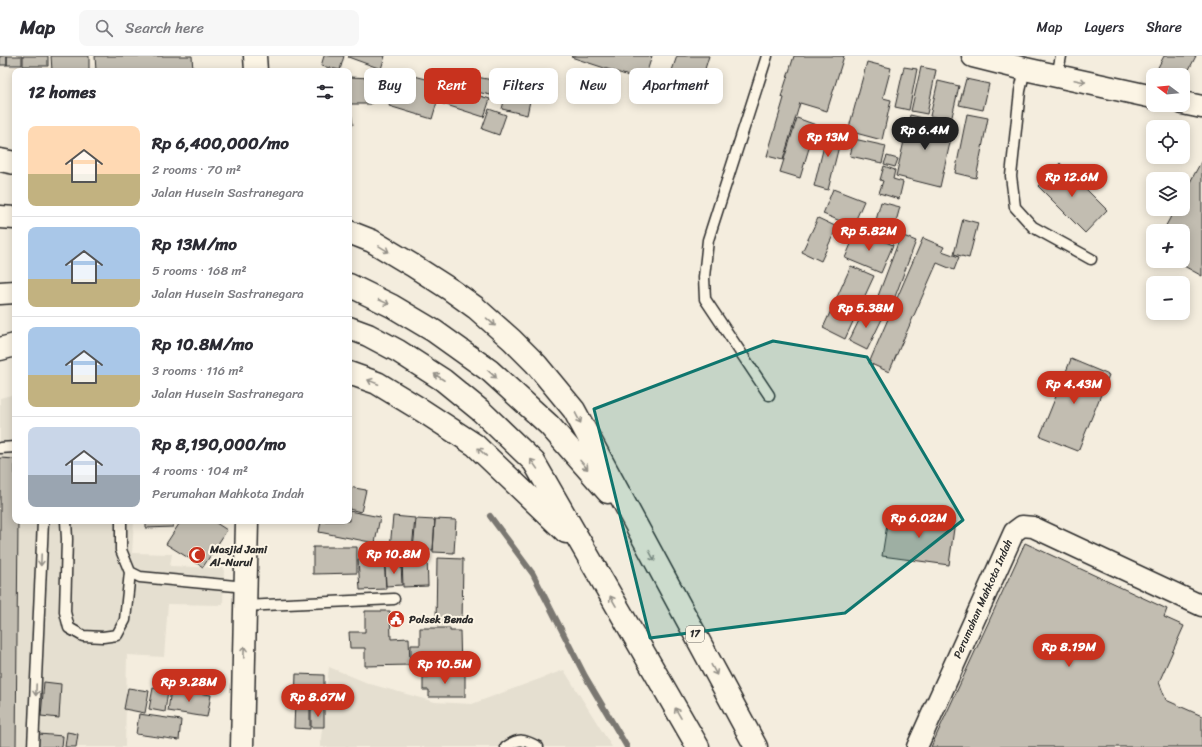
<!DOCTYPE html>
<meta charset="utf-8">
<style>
body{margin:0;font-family:Sriracha,sans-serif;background:#f7f7f7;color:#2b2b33;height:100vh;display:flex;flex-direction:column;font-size:15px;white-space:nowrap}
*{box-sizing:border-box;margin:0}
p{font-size:13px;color:#7c7c81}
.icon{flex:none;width:22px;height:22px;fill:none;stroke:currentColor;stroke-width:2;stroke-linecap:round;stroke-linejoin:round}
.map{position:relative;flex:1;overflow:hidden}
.side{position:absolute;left:12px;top:12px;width:340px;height:456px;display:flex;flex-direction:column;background:#fff;border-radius:8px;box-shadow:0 2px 10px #0003}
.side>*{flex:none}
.guide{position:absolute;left:364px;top:12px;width:380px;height:36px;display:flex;gap:8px}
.needle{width:26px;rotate:286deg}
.tools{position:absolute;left:1146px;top:12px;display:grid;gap:8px}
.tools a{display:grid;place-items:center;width:44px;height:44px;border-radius:8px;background:#fff;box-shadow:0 2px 10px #0003;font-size:20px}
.price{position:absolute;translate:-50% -34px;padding:0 9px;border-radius:14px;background:#c8321e;color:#fff;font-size:13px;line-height:26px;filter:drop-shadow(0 1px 2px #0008)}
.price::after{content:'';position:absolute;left:50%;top:24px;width:12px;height:9px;margin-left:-6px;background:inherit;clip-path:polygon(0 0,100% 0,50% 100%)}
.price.active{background:#222;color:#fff}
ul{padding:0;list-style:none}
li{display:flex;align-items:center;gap:12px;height:100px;padding:0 16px}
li+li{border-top:1px solid #e1e1e2}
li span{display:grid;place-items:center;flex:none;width:112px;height:80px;border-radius:8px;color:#555}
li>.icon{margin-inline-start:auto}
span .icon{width:48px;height:48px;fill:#fffc;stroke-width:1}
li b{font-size:17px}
h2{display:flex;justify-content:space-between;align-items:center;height:48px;padding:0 16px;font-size:17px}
.pill{padding:0 14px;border-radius:8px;background:#fff;box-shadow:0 2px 10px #0003;font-size:14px;line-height:36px}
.pill.active{background:#c8321e;color:#fff}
header{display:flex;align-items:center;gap:24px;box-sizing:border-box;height:56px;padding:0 20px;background:#fff;border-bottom:1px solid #e1e1e2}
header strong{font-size:19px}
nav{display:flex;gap:22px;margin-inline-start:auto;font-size:14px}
.search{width:280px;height:36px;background:#f7f7f7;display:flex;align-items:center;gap:10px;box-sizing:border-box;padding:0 14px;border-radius:8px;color:#7c7c81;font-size:15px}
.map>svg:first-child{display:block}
.built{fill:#e5dfd0}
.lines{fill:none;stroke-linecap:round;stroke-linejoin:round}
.stream{stroke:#7a7771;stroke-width:6}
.building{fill:#c2bdb1;stroke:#2b2b2b}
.service-casing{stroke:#2b2b2b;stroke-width:13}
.minor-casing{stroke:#2b2b2b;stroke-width:23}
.secondary-casing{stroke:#2b2b2b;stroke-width:25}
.motorway-casing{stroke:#2b2b2b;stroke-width:25}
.service{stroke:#fcf5e5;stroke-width:10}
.minor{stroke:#fcf5e5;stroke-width:20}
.secondary{stroke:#fcf5e5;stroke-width:22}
.motorway{stroke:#fcf5e5;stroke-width:22}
.oneway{stroke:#949088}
.marked{fill:#0f766e;fill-opacity:0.2;stroke:#0f766e;stroke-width:3;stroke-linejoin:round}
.labels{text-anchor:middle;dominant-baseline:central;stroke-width:4;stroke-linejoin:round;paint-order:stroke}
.shield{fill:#fcf5e5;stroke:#6a6863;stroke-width:1}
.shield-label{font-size:10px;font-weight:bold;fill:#2b2b2b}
.poi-label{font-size:11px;font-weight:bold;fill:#2b2b2b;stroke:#fcf5e5;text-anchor:start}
.street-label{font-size:11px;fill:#2b2b2b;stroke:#fcf5e5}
</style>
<header>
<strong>Map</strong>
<div class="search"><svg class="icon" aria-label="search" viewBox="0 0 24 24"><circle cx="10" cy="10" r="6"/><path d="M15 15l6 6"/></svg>Search here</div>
<nav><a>Map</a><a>Layers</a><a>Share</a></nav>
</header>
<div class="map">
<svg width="1202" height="691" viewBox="0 0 1202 691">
<rect width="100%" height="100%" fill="#f4edde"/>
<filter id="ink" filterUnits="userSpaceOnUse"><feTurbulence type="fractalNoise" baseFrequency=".025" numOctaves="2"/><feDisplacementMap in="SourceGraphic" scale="8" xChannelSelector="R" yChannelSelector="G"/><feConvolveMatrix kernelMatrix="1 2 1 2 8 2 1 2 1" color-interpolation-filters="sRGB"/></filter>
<g filter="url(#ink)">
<path class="built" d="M15,338v127h119l-2,32 40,1 -2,12 54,2 -1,37 -55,-1 -4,53 -37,-2 -2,92h-125v-349z
M329,611l41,17 65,18 37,2 92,-34 48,77h-292z"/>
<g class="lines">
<path class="stream" d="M490,460l43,58 52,102 42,71"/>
</g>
<path class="building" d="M0,0h7v9h-7z
M7,0h15v9h-15z
M23,0h25v10h-25z
M51,0h38v15h-37z
M95,0h97l1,15h-97z
M324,0h20l-4,14 -19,-4z
M349,0h36l-4,13 -33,-12z
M572,0h80l-8,25 -73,-24z
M677,0h32l-12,39 -30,-10z
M794,0h50l-17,55 -27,-8 -17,57 -16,-4 17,-58 -3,-1z
M1164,0h32l-13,25v-6h-29z
M867,6l24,6 -8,30 8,2 -9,40 -34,-9z
M904,11l13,2 -8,41 -14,-3z
M921,11l15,3 -9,44 -16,-3z
M399,16l27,7 64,20 -6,18 -47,-15 -5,17 -43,-13z
M471,20l27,5 -3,15 -27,-6z
M349,21l23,1 -1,26h-22z
M510,21l24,5 -7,33 -25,-6z
M966,23l23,5 -6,26 -24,-5z
M938,25l21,5 -8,35 -21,-5z
M489,53l17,6 -7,20 -17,-6z
M349,56h2l2,13h-4z
M967,58l21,4 -12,60 -21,-5z
M910,59l44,10 -14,62 -44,-11z
M797,62l19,7 -16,53 -20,-6z
M829,70l14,4 -15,60 -14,-4z
M854,83l32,7 -4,17 -32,-7z
M887,100l11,3 -3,8 -11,-3z
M1201,106l1,1v113l-27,-15h8v-30h-20l12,-22h8v-14z
M1060,107l47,47 -22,23 -47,-47z
M884,110l11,4 -2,9 10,3 -4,17 -20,-6 4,-12 -3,-1z
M833,133l31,12 -11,25 -30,-12z
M881,146l19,5 -8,29 -19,-5z
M818,162l19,9 -16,34 -19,-9z
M963,163l15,4 -9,35 -15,-4z
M857,174l36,15 -12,28 -36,-15z
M901,179l15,6 -23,61 -15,-6z
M923,182l21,9 -2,4 17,6 -5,13 -17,-7 -48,109 -20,-9z
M851,210l23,10 -29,63 -22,-11z
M865,252l18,9 -16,33 -18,-9z
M1071,303l38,16 -31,76 -38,-15z
M0,402l15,1v62h3l-2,226h-16z
M349,431l17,3 -5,22 -12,-3z
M349,455l31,6 -5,26 -56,-11 2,-11h28z
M889,456l66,9 -6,44 -67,-9z
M393,460l22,2 -3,32 -22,-2z
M416,463l19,1 -2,30 -20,-1z
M435,463l21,1 -2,33 -21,-1z
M146,465h27v6l-27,1z
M181,465h32l14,9 -24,37 -37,-23z
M1025,487l142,66 -3,8 20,9 -25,56 7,18 36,16v31h-271z
M313,491h44v26l-44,1z
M427,500l1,30 -25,1 -1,-30z
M384,502l2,31 -26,1 -2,-31z
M437,502l26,1 -1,65h-26z
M401,508l1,21 -16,1 -1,-21z
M365,555h25l1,28 18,-1 1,27 -45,1v-18h-15l-1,-16h16z
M420,572h30v3h10l1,39 -50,1v-26h9z
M296,618l28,1v33l-14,-1v22l-16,-1z
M429,618h36v23h-36v-7h-6v-13h6z
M44,626l17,2 -2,34 -18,-2z
M128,632l21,3 -4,22 -21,-4z
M153,632l15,2 -3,22 -16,-3z
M171,633l40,6 -4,22 -39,-6z
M311,653h13v18h-13z
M139,658l42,6 -2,20 -43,-6z
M67,676l11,2 -2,13h-11z
M39,678l24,2 -1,11h-24z"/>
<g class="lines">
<defs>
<path id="service" d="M767,0l-59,184 -4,37 1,22 64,96
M1025,13l-5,22 -9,85 4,31 18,20 58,32
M1057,20l4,-20
M0,392l15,-1
M66,465l1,18 -2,73 4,16 14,8 20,1 14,-2 8,-15 5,-48
M121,465v29l9,22 10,5 106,10
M246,550l148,-7
M33,691l10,-226
M506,691c13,-9 18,-8 32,0"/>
<path id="minor" d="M917,691l97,-215 8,-6 11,1 169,79"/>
<path id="secondary" d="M255,0l1,15
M973,0l52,13 128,28
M1183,47l19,4
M242,691l5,-226"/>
<path id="motorway" d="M0,104l15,3
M0,161l15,1
M349,176l23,9 40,24 39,25 25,18 36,32 24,24 38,46 182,337
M349,229l43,21 42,25 56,40 59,54 59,67
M0,237l15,-1
M349,272l19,7 30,16 45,29 38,31 53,51 164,285
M0,293l15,-4
M349,317l28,10 46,28 52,34 91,87"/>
</defs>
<use href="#service" class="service-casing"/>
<use href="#minor" class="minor-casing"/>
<use href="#secondary" class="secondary-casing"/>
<use href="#motorway" class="motorway-casing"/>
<use href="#service" class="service"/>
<use href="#minor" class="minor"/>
<use href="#secondary" class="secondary"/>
<use href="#motorway" class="motorway"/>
</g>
<defs><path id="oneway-shaft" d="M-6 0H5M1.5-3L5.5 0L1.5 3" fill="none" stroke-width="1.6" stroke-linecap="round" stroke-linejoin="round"/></defs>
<g class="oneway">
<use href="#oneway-shaft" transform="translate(1080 25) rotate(12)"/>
<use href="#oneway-shaft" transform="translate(384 193) rotate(31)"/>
<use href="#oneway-shaft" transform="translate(384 246) rotate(25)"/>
<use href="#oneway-shaft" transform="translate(491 266) rotate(41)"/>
<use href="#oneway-shaft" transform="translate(492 318) rotate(41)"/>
<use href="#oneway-shaft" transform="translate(439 321) rotate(-147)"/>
<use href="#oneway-shaft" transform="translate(373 326) rotate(-158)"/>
<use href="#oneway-shaft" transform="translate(578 362) rotate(62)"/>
<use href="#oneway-shaft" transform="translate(482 396) rotate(-136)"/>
<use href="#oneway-shaft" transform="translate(534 408) rotate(-125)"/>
<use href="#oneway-shaft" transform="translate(584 409) rotate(49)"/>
<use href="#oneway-shaft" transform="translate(652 500) rotate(62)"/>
<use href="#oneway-shaft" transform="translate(41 504) rotate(92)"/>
<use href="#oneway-shaft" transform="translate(613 545) rotate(-120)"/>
<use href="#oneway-shaft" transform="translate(244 596) rotate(-88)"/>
<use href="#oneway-shaft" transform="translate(714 614) rotate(62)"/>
<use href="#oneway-shaft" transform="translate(36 634) rotate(92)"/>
<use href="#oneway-shaft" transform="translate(678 657) rotate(-120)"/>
</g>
</g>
<path class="marked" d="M773,285l94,16 96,163 -118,93 -195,25 -56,-229z"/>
<defs>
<symbol id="mosque-disc" viewBox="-11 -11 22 22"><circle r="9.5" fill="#c8321e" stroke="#fcf5e5"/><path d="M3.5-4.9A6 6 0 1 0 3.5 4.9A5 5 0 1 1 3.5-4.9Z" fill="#fff"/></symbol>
<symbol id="civic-disc" viewBox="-11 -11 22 22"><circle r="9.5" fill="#c8321e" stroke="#fcf5e5"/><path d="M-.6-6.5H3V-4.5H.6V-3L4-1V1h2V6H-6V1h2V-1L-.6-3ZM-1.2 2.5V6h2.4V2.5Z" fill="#fff"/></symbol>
</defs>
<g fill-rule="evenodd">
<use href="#mosque-disc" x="187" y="489" width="20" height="20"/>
<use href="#civic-disc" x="386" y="553" width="20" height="20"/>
</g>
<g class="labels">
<rect class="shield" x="686" y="570" width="18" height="16" rx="3"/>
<g class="shield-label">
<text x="695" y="578">17</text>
</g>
<g class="poi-label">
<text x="210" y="493">Masjid Jami<tspan x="210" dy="13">Al-Nurul</tspan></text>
<text x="409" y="563">Polsek Benda</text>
</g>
<g class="street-label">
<text transform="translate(983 543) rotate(-66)">Perumahan Mahkota Indah</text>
</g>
</g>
</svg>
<div class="tools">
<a><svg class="needle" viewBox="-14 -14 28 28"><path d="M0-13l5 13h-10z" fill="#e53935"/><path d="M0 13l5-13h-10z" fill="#7c7c81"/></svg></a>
<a><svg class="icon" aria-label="locate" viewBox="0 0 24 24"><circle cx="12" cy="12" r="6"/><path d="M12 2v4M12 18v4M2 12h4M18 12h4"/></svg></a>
<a><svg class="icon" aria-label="layers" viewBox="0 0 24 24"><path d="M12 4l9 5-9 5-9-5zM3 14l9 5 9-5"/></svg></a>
<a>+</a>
<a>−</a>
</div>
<b class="price active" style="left:925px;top:95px">Rp 6.4M</b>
<b class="price" style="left:828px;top:102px">Rp 13M</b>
<b class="price" style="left:1072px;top:142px">Rp 12.6M</b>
<b class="price" style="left:869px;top:196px">Rp 5.82M</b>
<b class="price" style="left:866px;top:273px">Rp 5.38M</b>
<b class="price" style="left:1074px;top:349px">Rp 4.43M</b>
<b class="price" style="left:919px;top:483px">Rp 6.02M</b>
<b class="price" style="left:394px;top:519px">Rp 10.8M</b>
<b class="price" style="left:1069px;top:612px">Rp 8.19M</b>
<b class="price" style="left:445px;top:629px">Rp 10.5M</b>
<b class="price" style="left:189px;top:647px">Rp 9.28M</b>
<b class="price" style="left:318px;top:662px">Rp 8.67M</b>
<div class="guide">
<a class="pill">Buy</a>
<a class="pill active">Rent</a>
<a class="pill">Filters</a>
<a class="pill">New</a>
<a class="pill">Apartment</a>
</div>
<section class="side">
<h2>12 homes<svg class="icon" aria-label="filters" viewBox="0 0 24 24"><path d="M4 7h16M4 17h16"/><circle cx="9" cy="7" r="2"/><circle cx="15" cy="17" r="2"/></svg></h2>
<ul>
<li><span style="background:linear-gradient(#ffd9b3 60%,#c2b280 0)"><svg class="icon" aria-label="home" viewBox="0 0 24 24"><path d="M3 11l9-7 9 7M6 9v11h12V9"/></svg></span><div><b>Rp 6,400,000/mo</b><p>2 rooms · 70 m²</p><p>Jalan Husein Sastranegara</p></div></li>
<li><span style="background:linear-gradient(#a9c7e8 65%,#c2b280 0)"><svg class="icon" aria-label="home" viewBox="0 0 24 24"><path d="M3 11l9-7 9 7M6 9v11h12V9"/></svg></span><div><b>Rp 13M/mo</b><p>5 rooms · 168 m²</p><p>Jalan Husein Sastranegara</p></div></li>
<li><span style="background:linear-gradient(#a9c7e8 60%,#c2b280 0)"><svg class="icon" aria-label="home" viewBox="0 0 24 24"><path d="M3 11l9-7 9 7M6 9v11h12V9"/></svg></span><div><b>Rp 10.8M/mo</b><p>3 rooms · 116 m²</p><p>Jalan Husein Sastranegara</p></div></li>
<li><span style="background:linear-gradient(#c9d6e8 60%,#9aa5b1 0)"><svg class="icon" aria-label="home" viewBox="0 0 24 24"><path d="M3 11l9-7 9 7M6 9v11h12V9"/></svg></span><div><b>Rp 8,190,000/mo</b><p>4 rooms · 104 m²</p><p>Perumahan Mahkota Indah</p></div></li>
</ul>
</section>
</div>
